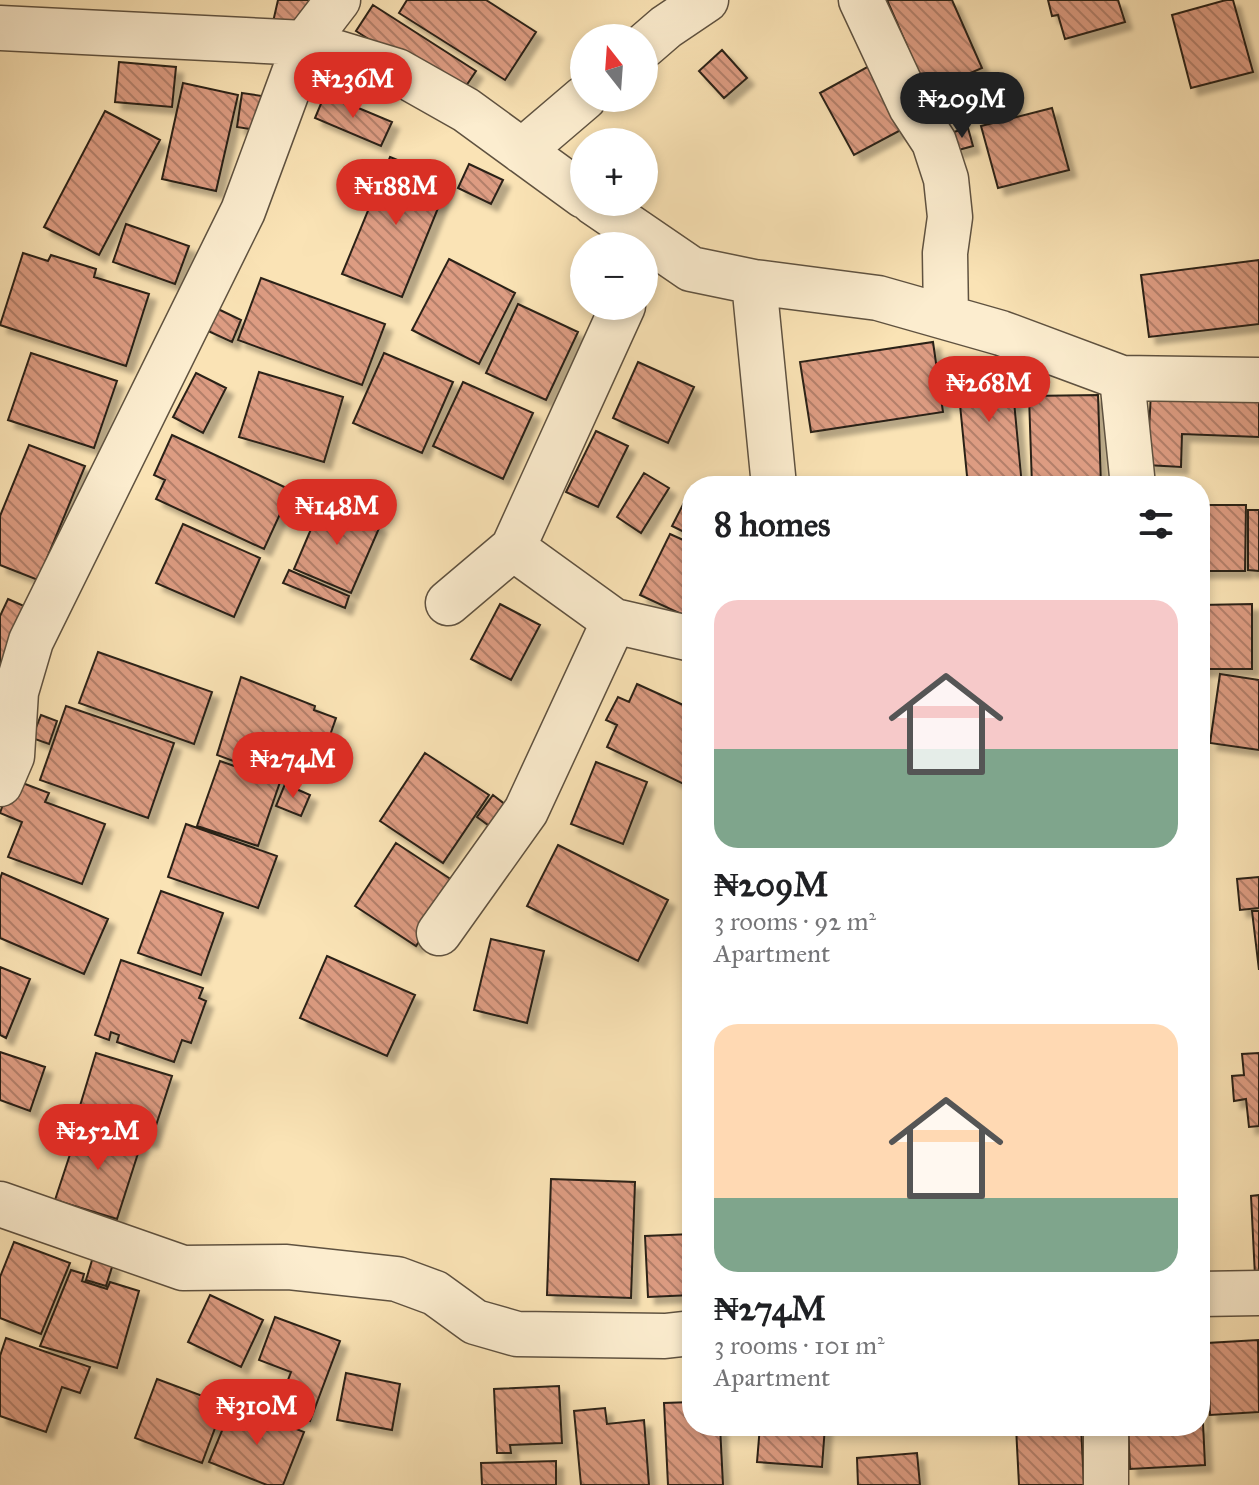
<!DOCTYPE html>
<meta charset="utf-8">
<style>
body{margin:0;font-family:"IM FELL Great Primer",serif;background:#f6f6f6;color:#202124;height:100vh;display:flex;flex-direction:column;font-size:30px;white-space:nowrap}
*{box-sizing:border-box;margin:0}
p{font-size:26px;color:#757577}
.icon{flex:none;width:44px;height:44px;fill:none;stroke:currentColor;stroke-width:2;stroke-linecap:round;stroke-linejoin:round}
.map{position:relative;flex:1;overflow:hidden}
.details{position:absolute;left:682px;top:476px;width:528px;height:960px;display:flex;flex-direction:column;background:#fff;border-radius:32px;box-shadow:0 4px 12px #0003}
.details>*{flex:none}
.needle{width:52px;rotate:343deg}
.tools{position:absolute;left:570px;top:24px;display:grid;gap:16px}
.tools a{display:grid;place-items:center;width:88px;height:88px;border-radius:50%;background:#fff;box-shadow:0 4px 12px #0003;font-size:40px}
.price{position:absolute;translate:-50% -68px;padding:0 18px;border-radius:28px;background:#d93025;color:#fff;font-size:26px;line-height:52px;filter:drop-shadow(0 2px 4px #0008)}
.price::after{content:'';position:absolute;left:50%;top:48px;width:24px;height:18px;margin-left:-12px;background:inherit;clip-path:polygon(0 0,100% 0,50% 100%)}
.price.current{background:#222;color:#fff}
ul{padding:0;list-style:none}
li{display:grid;align-content:center;gap:16px;height:424px;padding:0 32px}
li span{display:grid;place-items:center;height:248px;border-radius:24px;color:#555}
li>.icon{margin-inline-start:auto}
span .icon{width:144px;height:144px;fill:#fffc;stroke-width:1}
li b{font-size:34px}
h2{display:flex;justify-content:space-between;align-items:center;height:96px;padding:0 32px;font-size:34px}
.map>svg:first-child{display:block}
.building{fill:url(#building-back-hatch);stroke:#2b2119;stroke-width:2;filter:url(#shadow)}
.lines{fill:none;stroke-linecap:round;stroke-linejoin:round}
.street-casing{stroke:#5f5240;stroke-width:47}
.street{stroke:#fcedcf;stroke-width:44}
</style>
<div class="map">
<svg width="1259" height="1485" viewBox="0 0 1259 1485">
<defs>
<pattern id="building-back-hatch" width="6" height="6" patternUnits="userSpaceOnUse" patternTransform="scale(2)"><rect width="6" height="6" fill="#dd9c82"/><path d="M-1 5l2 2M0 0l6 6M5-1l2 2" fill="none" stroke="#b37f6a"/></pattern>
<filter id="shadow"><feDropShadow dx="7" dy="7" stdDeviation="2" flood-color="#0004"/></filter>
</defs>
<rect width="100%" height="100%" fill="#fae3b5"/>
<filter id="stains"><feTurbulence type="fractalNoise" baseFrequency=".0025" numOctaves="4"/><feColorMatrix values="0 0 0 0 .2 0 0 0 0 .09 0 0 0 0 .02 0 0 0 .5 -.17"/></filter>
<radialGradient id="worn" r=".72"><stop offset=".6" stop-color="#630" stop-opacity="0"/><stop offset="1" stop-color="#630" stop-opacity=".3"/></radialGradient>
<path class="building" d="M278,0h39l-7,31 -37,-9z
M407,0h79l50,32 -31,48 -106,-67z
M887,0h65l30,68 -55,24z
M1048,0h70l7,22 -60,17 -7,-24 -6,1z
M1226,0h7l20,72 -62,16 -19,-73z
M373,5l103,66 -12,18 -61,-28 -47,-30z
M722,50l25,28 -23,20 -25,-27z
M880,60l34,63 -60,32 -34,-62z
M119,62l57,5 -4,40 -57,-5z
M984,80l6,17 -20,6 -6,-16z
M183,83l55,12 -22,96 -54,-12z
M242,93l20,3 -6,34 -19,-3z
M1010,93l4,16 -17,6 -5,-16z
M325,94l67,28 -11,24 -66,-28z
M1052,108l17,62 -71,18 -17,-62z
M105,111l55,29 -61,115 -55,-28z
M968,128l5,18 -18,5 -5,-18z
M390,157l59,24 -47,116 -60,-23z
M469,164l34,16 -12,24 -33,-16z
M126,224l63,22 -14,38 -62,-22z
M23,253l25,8 3,-6 45,14 -2,8 55,17 -23,72 -126,-41z
M449,259l66,34 -36,71 -67,-34z
M1259,260v64l-110,13 -8,-62z
M261,278l124,46 -23,61 -124,-45z
M518,304l60,28 -32,68 -60,-27z
M218,309l23,11 -9,22 -24,-11z
M933,342l10,70 -132,20 -11,-70z
M31,353l86,28 -23,67 -86,-28z
M384,353l69,29 -31,71 -69,-30z
M1010,359l12,127h-54l-12,-122z
M638,362l56,25 -26,56 -55,-25z
M259,372l84,25 -19,65 -85,-25z
M196,373l30,15 -23,45 -30,-16z
M463,382l70,31 -30,66 -70,-33z
M1151,393l108,5v39l-77,-3 -1,33 -34,-2z
M1098,395l3,91h-69l-3,-90z
M596,431l32,15 -30,61 -32,-15z
M172,435l119,55 -27,59 -108,-50 9,-19 -11,-5z
M29,445l56,21 -47,114 -38,-15v-49z
M644,473l25,15 -28,45 -24,-16z
M955,477l1,9h-125v-3z
M692,487v49l-20,-10z
M323,501l57,25 -29,67 -57,-24z
M1200,505h46l-1,66h-45z
M1248,510h11v61l-11,-1z
M183,524l77,34 -26,59 -78,-34z
M670,534l22,10v75l-52,-24z
M289,570l60,26 -4,12 -62,-25z
M8,599l25,11 -33,72v-66z
M500,604l40,21 -29,55 -40,-21z
M1252,604v65h-52v-64z
M98,652l114,40 -18,52 -115,-41z
M1220,674l39,6v70l-49,-7z
M241,677l74,29 -1,4 22,8 -8,23 -14,-6 -9,26 -11,-3 -9,22 -68,-25z
M637,684l55,25v79l-85,-41 10,-22 -11,-5 12,-23 11,5z
M66,706l108,37 -26,75 -108,-38z
M41,715l16,6 -8,23 -17,-6z
M425,753l64,42 -46,68 -63,-42z
M220,761l60,21 -22,64 -61,-20z
M596,762l51,20 -24,62 -52,-20z
M12,779l37,14 -4,9 60,22 -23,60 -74,-27 14,-35 -22,-9z
M285,784l25,11 -9,21 -25,-10z
M493,795l22,17 -16,21 -22,-16z
M186,824l91,32 -19,52 -90,-31z
M396,843l62,41 -42,62 -61,-40z
M558,845l110,55 -30,61 -111,-55z
M2,873l106,46 -24,55 -84,-36v-59z
M1259,877v31l-19,2 -3,-31z
M161,891l62,22 -22,62 -63,-22z
M1252,911h7v59z
M491,939l53,12 -17,72 -53,-13z
M327,956l88,39 -28,61 -87,-38z
M121,960l82,28 -4,10 7,3 -15,42 -9,-3 -8,22 -57,-20 2,-7 -8,-3 -2,8 -14,-5z
M0,967l30,12 -24,59 -6,-3z
M0,1052l45,15 -15,44 -30,-11z
M96,1053l76,23 -21,65 -75,-22z
M1259,1053v73l-10,1 -3,-28 -12,2 -2,-25 12,-1 -2,-21z
M80,1124l61,20 -24,75 -62,-19z
M551,1179l84,3 -4,116 -84,-3z
M1259,1195v80l-4,1 -4,-80z
M692,1234v61l-44,2 -3,-61z
M14,1242l56,21 -29,71 -41,-16v-41z
M93,1257l20,7 -7,22 -20,-6z
M71,1270l13,4 -2,7 25,8 3,-7 29,9 -22,77 -77,-22z
M210,1295l53,25 -22,47 -53,-25z
M275,1317l65,24 -30,80 -33,-12 14,-37 -32,-12z
M6,1338l84,29 -10,26 -18,-6 -16,45 -46,-16v-60z
M1258,1340l1,72 -49,3 -3,-72z
M346,1373l54,11 -8,46 -55,-10z
M157,1379l67,25 -22,59 -67,-25z
M559,1386l3,57 -52,2 1,8h-14l-3,-64z
M692,1402v24h28l3,59h-55l-4,-82z
M1200,1402h2l3,63 -75,4 -2,-43h72z
M233,1404l71,28 -21,53h-16l-58,-23z
M605,1408l2,16 37,-4 5,65h-68l-7,-74z
M760,1426h65l-3,41 -65,-5z
M1037,1426h44l3,59h-65l-3,-58z
M917,1453l3,32h-62l-1,-27z
M556,1461v24h-74l-1,-22z"/>
<g class="lines">
<defs>
<path id="street" d="M861,0l50,107 23,35 12,37 4,38 -5,36 1,64
M0,28l305,15 92,28 69,39 118,86
M644,46l22,-19 40,-27
M522,151l62,-53
M593,202l98,67 63,13 124,16 123,35 121,45 137,2
M754,282l20,204
M1122,378l11,108
M513,548l101,73 78,18
M448,603l65,-55 110,-242
M0,784l12,-28 4,-64 15,-51 212,-430 62,-168 33,-43
M439,933l87,-122 88,-190
M0,1204l183,64 104,-1 110,12 38,14 40,29 42,12 148,2 27,-3
M1200,1294l59,-1
M1106,1485v-59"/>
</defs>
<use href="#street" class="street-casing"/>
<use href="#street" class="street"/>
</g>
<rect width="100%" height="100%" filter="url(#stains)"/>
<rect width="100%" height="100%" fill="url(#worn)"/>
</svg>
<div class="tools">
<a><svg class="needle" viewBox="-14 -14 28 28"><path d="M0-13l5 13h-10z" fill="#e53935"/><path d="M0 13l5-13h-10z" fill="#757577"/></svg></a>
<a>+</a>
<a>−</a>
</div>
<b class="price" style="left:353px;top:120px">₦236M</b>
<b class="price current" style="left:962px;top:140px">₦209M</b>
<b class="price" style="left:396px;top:227px">₦188M</b>
<b class="price" style="left:989px;top:424px">₦268M</b>
<b class="price" style="left:337px;top:547px">₦148M</b>
<b class="price" style="left:293px;top:800px">₦274M</b>
<b class="price" style="left:98px;top:1172px">₦252M</b>
<b class="price" style="left:257px;top:1447px">₦310M</b>
<section class="details">
<h2>8 homes<svg class="icon" aria-label="filters" viewBox="0 0 24 24"><path d="M4 7h16M4 17h16"/><circle cx="9" cy="7" r="2"/><circle cx="15" cy="17" r="2"/></svg></h2>
<ul>
<li><span style="background:linear-gradient(#f6c9c9 60%,#7fa58c 0)"><svg class="icon" aria-label="home" viewBox="0 0 24 24"><path d="M3 11l9-7 9 7M6 9v11h12V9"/></svg></span><div><b>₦209M</b><p>3 rooms · 92 m²</p><p>Apartment</p></div></li>
<li><span style="background:linear-gradient(#ffd9b3 70%,#7fa58c 0)"><svg class="icon" aria-label="home" viewBox="0 0 24 24"><path d="M3 11l9-7 9 7M6 9v11h12V9"/></svg></span><div><b>₦274M</b><p>3 rooms · 101 m²</p><p>Apartment</p></div></li>
</ul>
</section>
</div>
